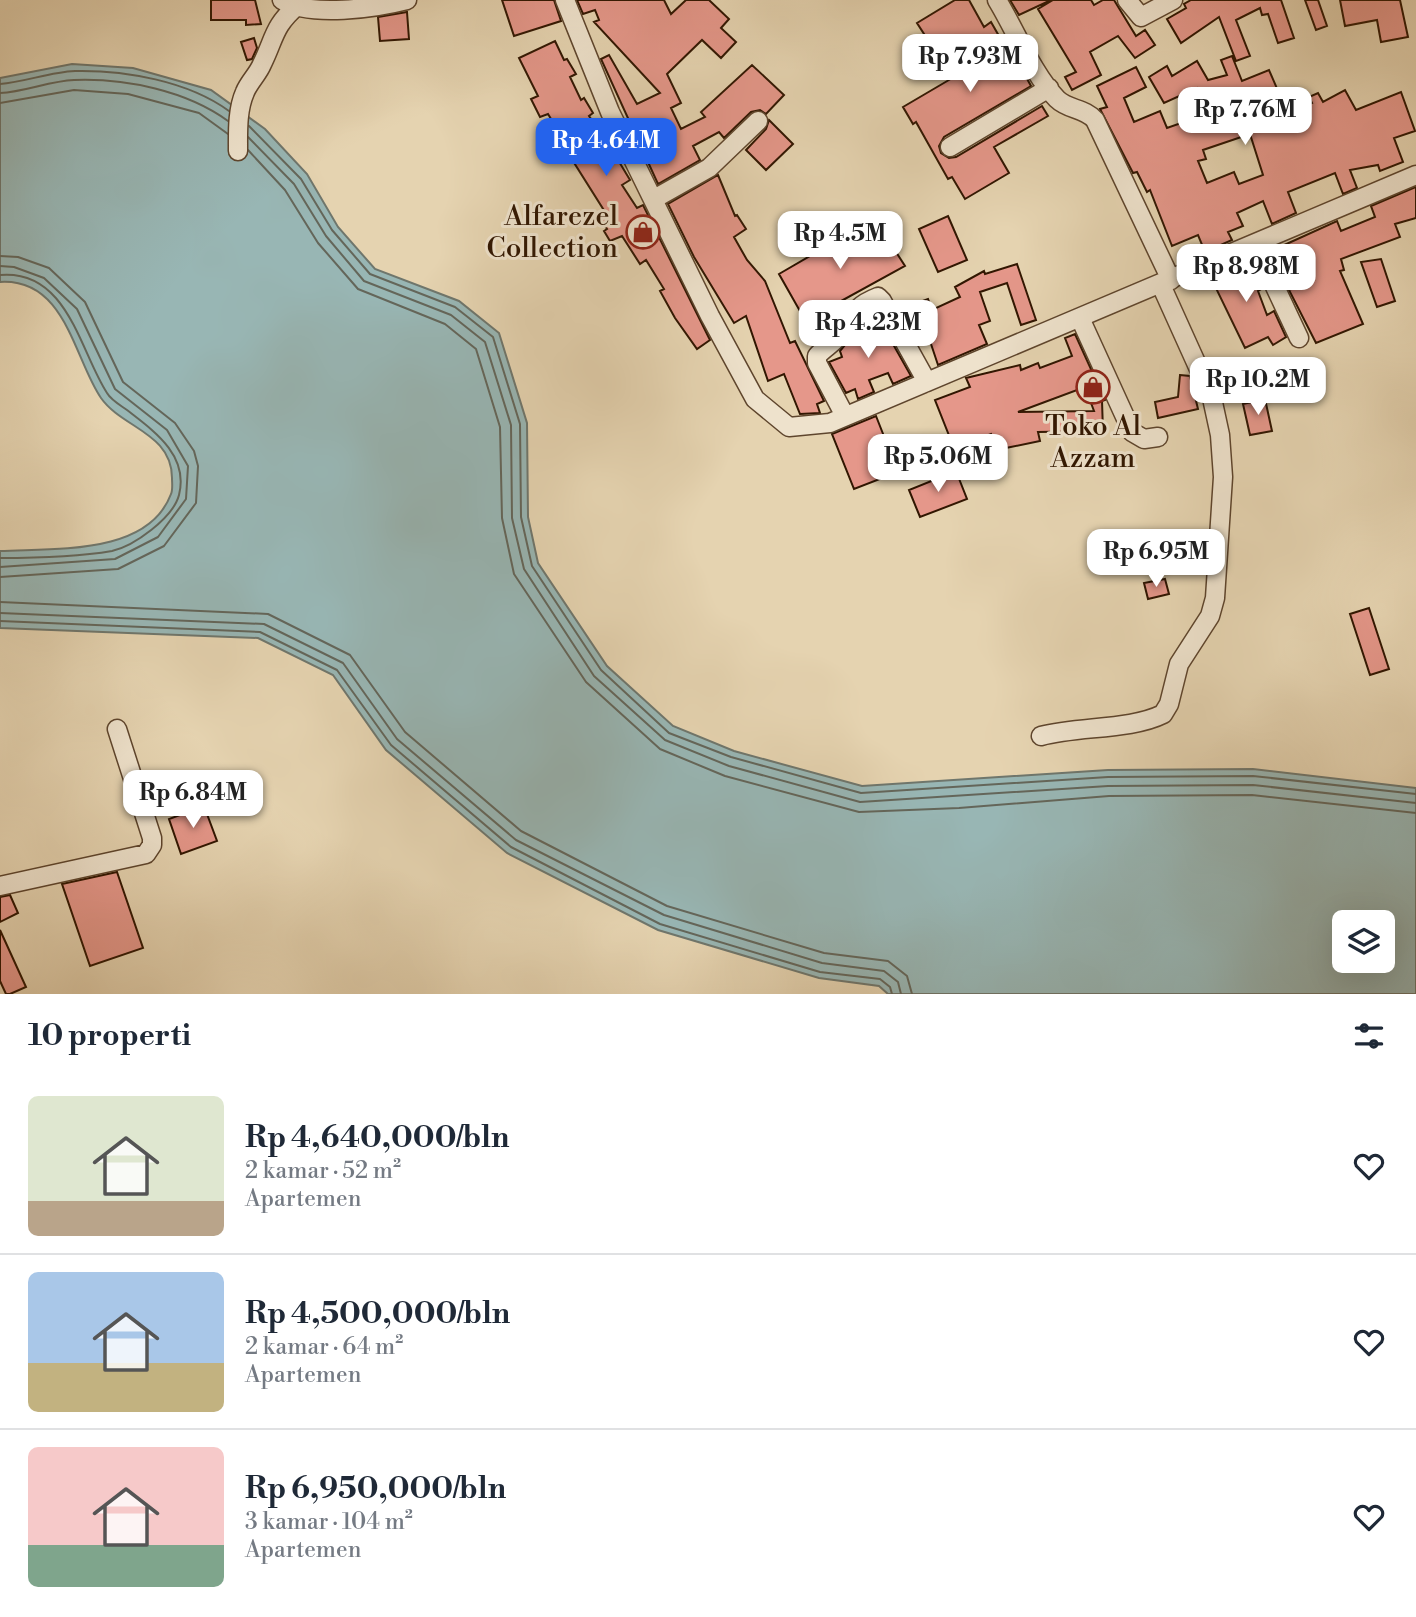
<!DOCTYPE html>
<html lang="id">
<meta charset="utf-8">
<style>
body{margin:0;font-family:"Libre Bodoni",serif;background:#f6f6f7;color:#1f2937;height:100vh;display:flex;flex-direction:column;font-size:26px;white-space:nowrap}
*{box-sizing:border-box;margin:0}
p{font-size:23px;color:#747a83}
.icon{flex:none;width:38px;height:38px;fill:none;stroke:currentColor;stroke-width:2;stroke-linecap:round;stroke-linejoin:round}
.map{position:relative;height:994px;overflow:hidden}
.sheet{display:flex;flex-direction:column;background:#fff;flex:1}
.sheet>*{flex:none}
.buttons{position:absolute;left:1332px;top:910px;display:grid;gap:14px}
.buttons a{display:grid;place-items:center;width:63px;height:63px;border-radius:10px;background:#fff;box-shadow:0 7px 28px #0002;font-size:35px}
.price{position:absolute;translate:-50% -60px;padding:0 16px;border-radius:14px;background:#fff;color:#222;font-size:23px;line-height:46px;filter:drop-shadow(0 2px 4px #0008)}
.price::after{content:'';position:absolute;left:50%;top:42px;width:21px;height:16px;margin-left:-10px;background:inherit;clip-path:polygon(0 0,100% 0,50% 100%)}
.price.selected{background:#2563eb;color:#fff}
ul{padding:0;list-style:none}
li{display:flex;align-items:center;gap:21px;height:175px;padding:0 28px}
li+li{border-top:2px solid #e0e1e3}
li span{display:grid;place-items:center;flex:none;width:196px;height:140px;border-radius:10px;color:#555}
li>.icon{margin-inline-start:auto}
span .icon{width:84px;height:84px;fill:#fffc;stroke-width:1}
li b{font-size:30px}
h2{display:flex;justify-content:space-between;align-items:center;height:84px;padding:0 28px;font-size:30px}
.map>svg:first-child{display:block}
.water{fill:#98b6b4;stroke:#6f766c;stroke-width:2;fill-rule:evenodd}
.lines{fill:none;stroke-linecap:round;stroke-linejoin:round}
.shore{stroke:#64665a;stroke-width:2}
.building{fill:#e5978a;stroke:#311601;stroke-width:2;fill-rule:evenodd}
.minor-casing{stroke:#5e452d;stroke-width:21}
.minor{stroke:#eee2cc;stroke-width:18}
.labels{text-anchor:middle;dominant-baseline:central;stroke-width:6;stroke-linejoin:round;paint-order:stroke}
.poi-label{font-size:28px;fill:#311601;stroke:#eee2cc;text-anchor:end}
</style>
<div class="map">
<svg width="1416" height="994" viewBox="0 0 1416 994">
<rect width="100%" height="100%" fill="#e5d3b0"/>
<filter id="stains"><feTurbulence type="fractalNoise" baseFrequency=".00286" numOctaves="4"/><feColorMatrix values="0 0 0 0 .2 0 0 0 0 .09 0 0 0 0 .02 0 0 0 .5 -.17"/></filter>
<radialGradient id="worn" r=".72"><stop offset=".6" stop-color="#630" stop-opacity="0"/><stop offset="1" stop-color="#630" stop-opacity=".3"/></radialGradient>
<path class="water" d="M72,64l61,4 78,22 54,39 42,45 31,53 37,42 84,32 40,32 28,90 1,94 10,46 69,103 66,60 61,25 128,35 246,-16 145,-1 163,19v206h-528l-9,-8 -60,-8 -161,-48 -151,-77 -121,-103 -53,-75 -75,-37 -258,-10v-77c53,-3 148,5 171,-57 2,-4 1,-11 1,-16 0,-45 -50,-50 -71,-80 -27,-39 -35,-120 -101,-116v-204zM1344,922h38v39h-38z"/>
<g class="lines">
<path class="shore" d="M0,84c25,-2 50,-12 75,-13 50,-1 113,10 154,40
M0,93c25,-1 49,-12 74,-13 52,-2 113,11 154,41
M0,103l74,-13 54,4 71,19 29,21
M249,126l52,53 31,51 38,44 85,33 38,30 27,87 1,93 11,49 69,104 68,63 62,24 130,36 247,-16 145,-1 163,18
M248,137l46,47 32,52 38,45 87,34 34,27 26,83 1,93 12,51 70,107 71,64 64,26 131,36 248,-16 145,-1 163,18
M248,150l37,40 33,53 40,46 87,35 31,25 24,78 2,91 12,56 72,108 74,67 65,27 134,36 100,-4 150,-12 143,-1 164,18
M0,256l18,1 31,11 36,34 38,80 52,41 19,28 4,15 -2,37 -32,43 -46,23 -118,8
M0,266l14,1 30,11 33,31 38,80 52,41 21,36 -2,33 -28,38 -43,22 -115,8
M0,275c68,-6 80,77 107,118 4,7 13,12 20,17 27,21 62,45 52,85 -6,23 -45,51 -67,56 -35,6 -77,7 -112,7
M0,602l268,12 82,41 55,77 116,99 146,75 157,47 64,8 19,15 5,18
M0,613l264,11 79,39 54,76 119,101 148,75 158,48 62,8 14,11 3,12
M0,621l260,11 77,38 54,75 120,102 149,77 160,48 60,7 10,8 2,7"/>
</g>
<path class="building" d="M211,0h44l6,24 -15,1v-5h-35z
M502,0h52l7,21 -47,15z
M577,0h87l7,14 15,-14h23l20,19 -8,9 15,14 -15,16 -19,-18 -35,34 14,29 -10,5 10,21 24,-12 -4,-5 51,-47 32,30 -18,19 -6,-4 -9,2 -27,26 -5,-6 -26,14 7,14 -42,24 -57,-125 8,-4 28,49 23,-11 -66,-71 5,-2 -4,-10 -12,4z
M955,0h14l15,27 7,-5 16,28 3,-2 21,38 -87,51 -5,9 2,7 8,5 7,-1 86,-51 6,10 -54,31 15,26 -44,26 -13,-22 -4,2 -32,-57 -3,2 -10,-17 51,-30 -23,-39 -3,2 -11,-17z
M1010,0h41l-32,15z
M1053,0h38l3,5 9,-5h11l22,36 9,-6 10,15 -20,13 -17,-22 -28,16 11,23 -29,15 -7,-13 11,-5 -38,-63z
M1191,0h90l13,38 -16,5 -10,-29 -6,1 -2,-7 -24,12 14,36 -14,5 -17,-44 -38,26 -14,-24 19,-11 -2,-4z
M1305,0h13l9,26 -11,4z
M1340,0h60l8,37 -27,5 -4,-22 -32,6z
M407,12l2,27 -29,2 -2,-24z
M254,38l3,10 -5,11 -5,1 -6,-18z
M555,41l9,19 3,-1 9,15 -6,3 11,23 3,-2 9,15 -4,3 31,43 -2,1 12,20 -8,5 15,23 6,-3 67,135 -13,9 -22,-31 -15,-27 4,-2 -18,-29 -6,4 -18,-28 -12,5 -6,-10 3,-2 -9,-13 7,-4 -34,-54 -6,4 -10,-14 10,-6 -17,-28 -8,3 -9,-18 7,-3 -19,-38z
M1232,56l10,25 27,-11 18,42 25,-9 -3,-6 9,-4 5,9 22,-12 11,20 45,-18 14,39 -21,7 9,24 -23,9 -2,-6 -28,5 7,18 -14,6 -8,-21 -47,19 8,21 -24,11 -9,-23 -26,12 6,13 -15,6 4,8 -27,12 -7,-17 -26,11 -22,-56 -3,2 -10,-20 -4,1 -33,-64 7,-2 -10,-21 39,-19 10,20 -22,11 10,24 26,-11 7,17 40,-14 -10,-26 -33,15 -15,-26 18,-11 5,10 25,-15 11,19 19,-5 -6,-15zM1250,134l13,41 -24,9 -5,-12 -27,11 -9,-22 8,-2 -3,-9z
M769,120l24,24 -27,26 -20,-20 20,-21z
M718,175l17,41 2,-1 9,14 -12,8 13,23 18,21 25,62 5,-2 29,60 -7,3 3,9 -20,1 -16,-40 -16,7 -22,-65 -12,7 -40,-66 -26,-53z
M1416,187v31l-21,6 5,13 -59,22 3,11 -4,1 23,53 -47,19 -27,-53 25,-10 -7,-23 -27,13 -9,-19 66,-30 4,10 34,-14 -4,-11z
M948,216l19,44 -29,12 -19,-43z
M865,218l16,24 6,-4 18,28 -73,40 5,13 -14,16 -8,-20 -10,5 -26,-46 43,-25 -6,-9 18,-11 4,6z
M1381,259l14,42 -18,6 -16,-45z
M1250,260l13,28 -5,3 9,24 7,-4 12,26 -13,8 -5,-8 -23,11 -30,-62 -6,1 -3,-11z
M1017,264l19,56 -15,5 -14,-42 -27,9 10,29 -11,4 8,19 -49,21 -13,-39 -14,5 -6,-13 12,-4 -3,-10 14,-5 4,11 28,-13 -5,-10 29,-16 1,3z
M880,321l31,55 -18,8 -5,-11 -19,7 5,12 -16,7 -3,-10 -9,4 -17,-31 13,-5 -2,-6 17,-21z
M1075,334l30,66 -3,1 1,30 -65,1 2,9 -44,9 -5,-16 -37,14 -19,-48 35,-13 -4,-9 54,-13 1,5 17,-7 2,5 32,-12 -7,-18zM1085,387l9,24 -76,1z
M1246,365l28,3 -2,17 -28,-2z
M1180,375l10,1 8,33 -40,9 -3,-16 23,-5z
M1265,399l7,32 -22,4 -7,-31z
M876,416l22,56 -44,17 -22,-55z
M956,471l11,28 -47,18 -11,-27z
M1165,579l4,15 -21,5 -4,-16z
M1369,608l20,61 -19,6 -20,-61z
M204,806l13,35 -36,13 -12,-35z
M117,872l26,76 -53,18 -28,-82z
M10,895l8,18 -18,9v-25z
M0,930l26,57 -16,7h-4l-6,-13z"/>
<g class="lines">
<defs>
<path id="minor" d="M282,0c28,18 94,8 125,0
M565,0l45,112 100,204 45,83 34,28 41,-4 586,-248
M997,0c19,31 35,73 60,99 11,11 28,9 38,21l76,160
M1127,0l14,17 32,-17
M950,147l99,-59
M238,151c0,-19 -1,-41 7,-59 4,-10 13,-18 17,-28 13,-26 11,-38 36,-59
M654,199l55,-31 49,-47
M1255,244l44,94
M1080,318l52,114 12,7 14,-2
M845,416l-28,-53v-7c6,-7 15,-12 21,-19 16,-19 12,-29 40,-40l4,4 45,81
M1041,736c38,-10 90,-6 122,-22l6,-10 10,-40 31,-48 5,-18 8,-121 -3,-42 -8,-37 -51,-113
M0,886l146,-32 6,-9v-7l-35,-109"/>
</defs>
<use href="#minor" class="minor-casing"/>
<use href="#minor" class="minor"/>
</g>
<defs>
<symbol id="shop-ring" viewBox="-11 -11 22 22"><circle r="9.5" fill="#eee2cc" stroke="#8f2418" stroke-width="1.5"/><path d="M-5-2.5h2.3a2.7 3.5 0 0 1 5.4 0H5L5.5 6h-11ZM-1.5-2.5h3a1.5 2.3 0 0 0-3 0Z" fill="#8f2418"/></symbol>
</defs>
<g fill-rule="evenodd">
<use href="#shop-ring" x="624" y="213" width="38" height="38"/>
<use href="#shop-ring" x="1074" y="368" width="38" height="38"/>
</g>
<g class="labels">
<g class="poi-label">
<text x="618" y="216">Alfarezel<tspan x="618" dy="32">Collection</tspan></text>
<text x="1093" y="426" text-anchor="middle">Toko Al<tspan x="1093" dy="32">Azzam</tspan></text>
</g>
</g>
<rect width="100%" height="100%" filter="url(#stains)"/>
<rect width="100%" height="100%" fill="url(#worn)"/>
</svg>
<div class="buttons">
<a><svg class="icon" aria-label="layers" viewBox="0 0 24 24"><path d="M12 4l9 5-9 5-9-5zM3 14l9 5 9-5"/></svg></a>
</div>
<b class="price" style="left:970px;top:94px">Rp 7.93M</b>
<b class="price" style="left:1245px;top:147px">Rp 7.76M</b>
<b class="price selected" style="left:606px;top:178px">Rp 4.64M</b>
<b class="price" style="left:840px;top:271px">Rp 4.5M</b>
<b class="price" style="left:1246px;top:304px">Rp 8.98M</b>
<b class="price" style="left:868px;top:360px">Rp 4.23M</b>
<b class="price" style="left:1258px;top:417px">Rp 10.2M</b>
<b class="price" style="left:938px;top:494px">Rp 5.06M</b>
<b class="price" style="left:1156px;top:589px">Rp 6.95M</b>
<b class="price" style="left:193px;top:830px">Rp 6.84M</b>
</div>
<section class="sheet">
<h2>10 properti<svg class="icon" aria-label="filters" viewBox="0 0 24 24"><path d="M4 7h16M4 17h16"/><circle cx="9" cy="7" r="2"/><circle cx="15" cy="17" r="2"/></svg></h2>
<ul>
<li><span style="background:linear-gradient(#dfe7d0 75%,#b9a48a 0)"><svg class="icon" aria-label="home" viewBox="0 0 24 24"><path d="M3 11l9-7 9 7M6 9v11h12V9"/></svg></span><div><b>Rp 4,640,000/bln</b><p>2 kamar · 52 m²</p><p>Apartemen</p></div><svg class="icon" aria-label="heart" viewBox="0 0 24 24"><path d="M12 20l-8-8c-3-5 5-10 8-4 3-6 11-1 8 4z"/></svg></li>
<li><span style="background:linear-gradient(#a9c7e8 65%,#c2b280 0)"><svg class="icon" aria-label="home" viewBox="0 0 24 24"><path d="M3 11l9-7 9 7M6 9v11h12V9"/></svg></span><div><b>Rp 4,500,000/bln</b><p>2 kamar · 64 m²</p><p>Apartemen</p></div><svg class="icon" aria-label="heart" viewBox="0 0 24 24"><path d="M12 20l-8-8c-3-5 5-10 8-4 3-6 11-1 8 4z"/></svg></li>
<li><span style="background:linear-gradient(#f6c9c9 70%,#7fa58c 0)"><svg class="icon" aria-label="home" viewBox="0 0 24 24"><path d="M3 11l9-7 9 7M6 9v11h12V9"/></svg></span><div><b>Rp 6,950,000/bln</b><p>3 kamar · 104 m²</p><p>Apartemen</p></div><svg class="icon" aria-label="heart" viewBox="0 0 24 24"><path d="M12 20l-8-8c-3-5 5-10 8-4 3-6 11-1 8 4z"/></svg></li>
</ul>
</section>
